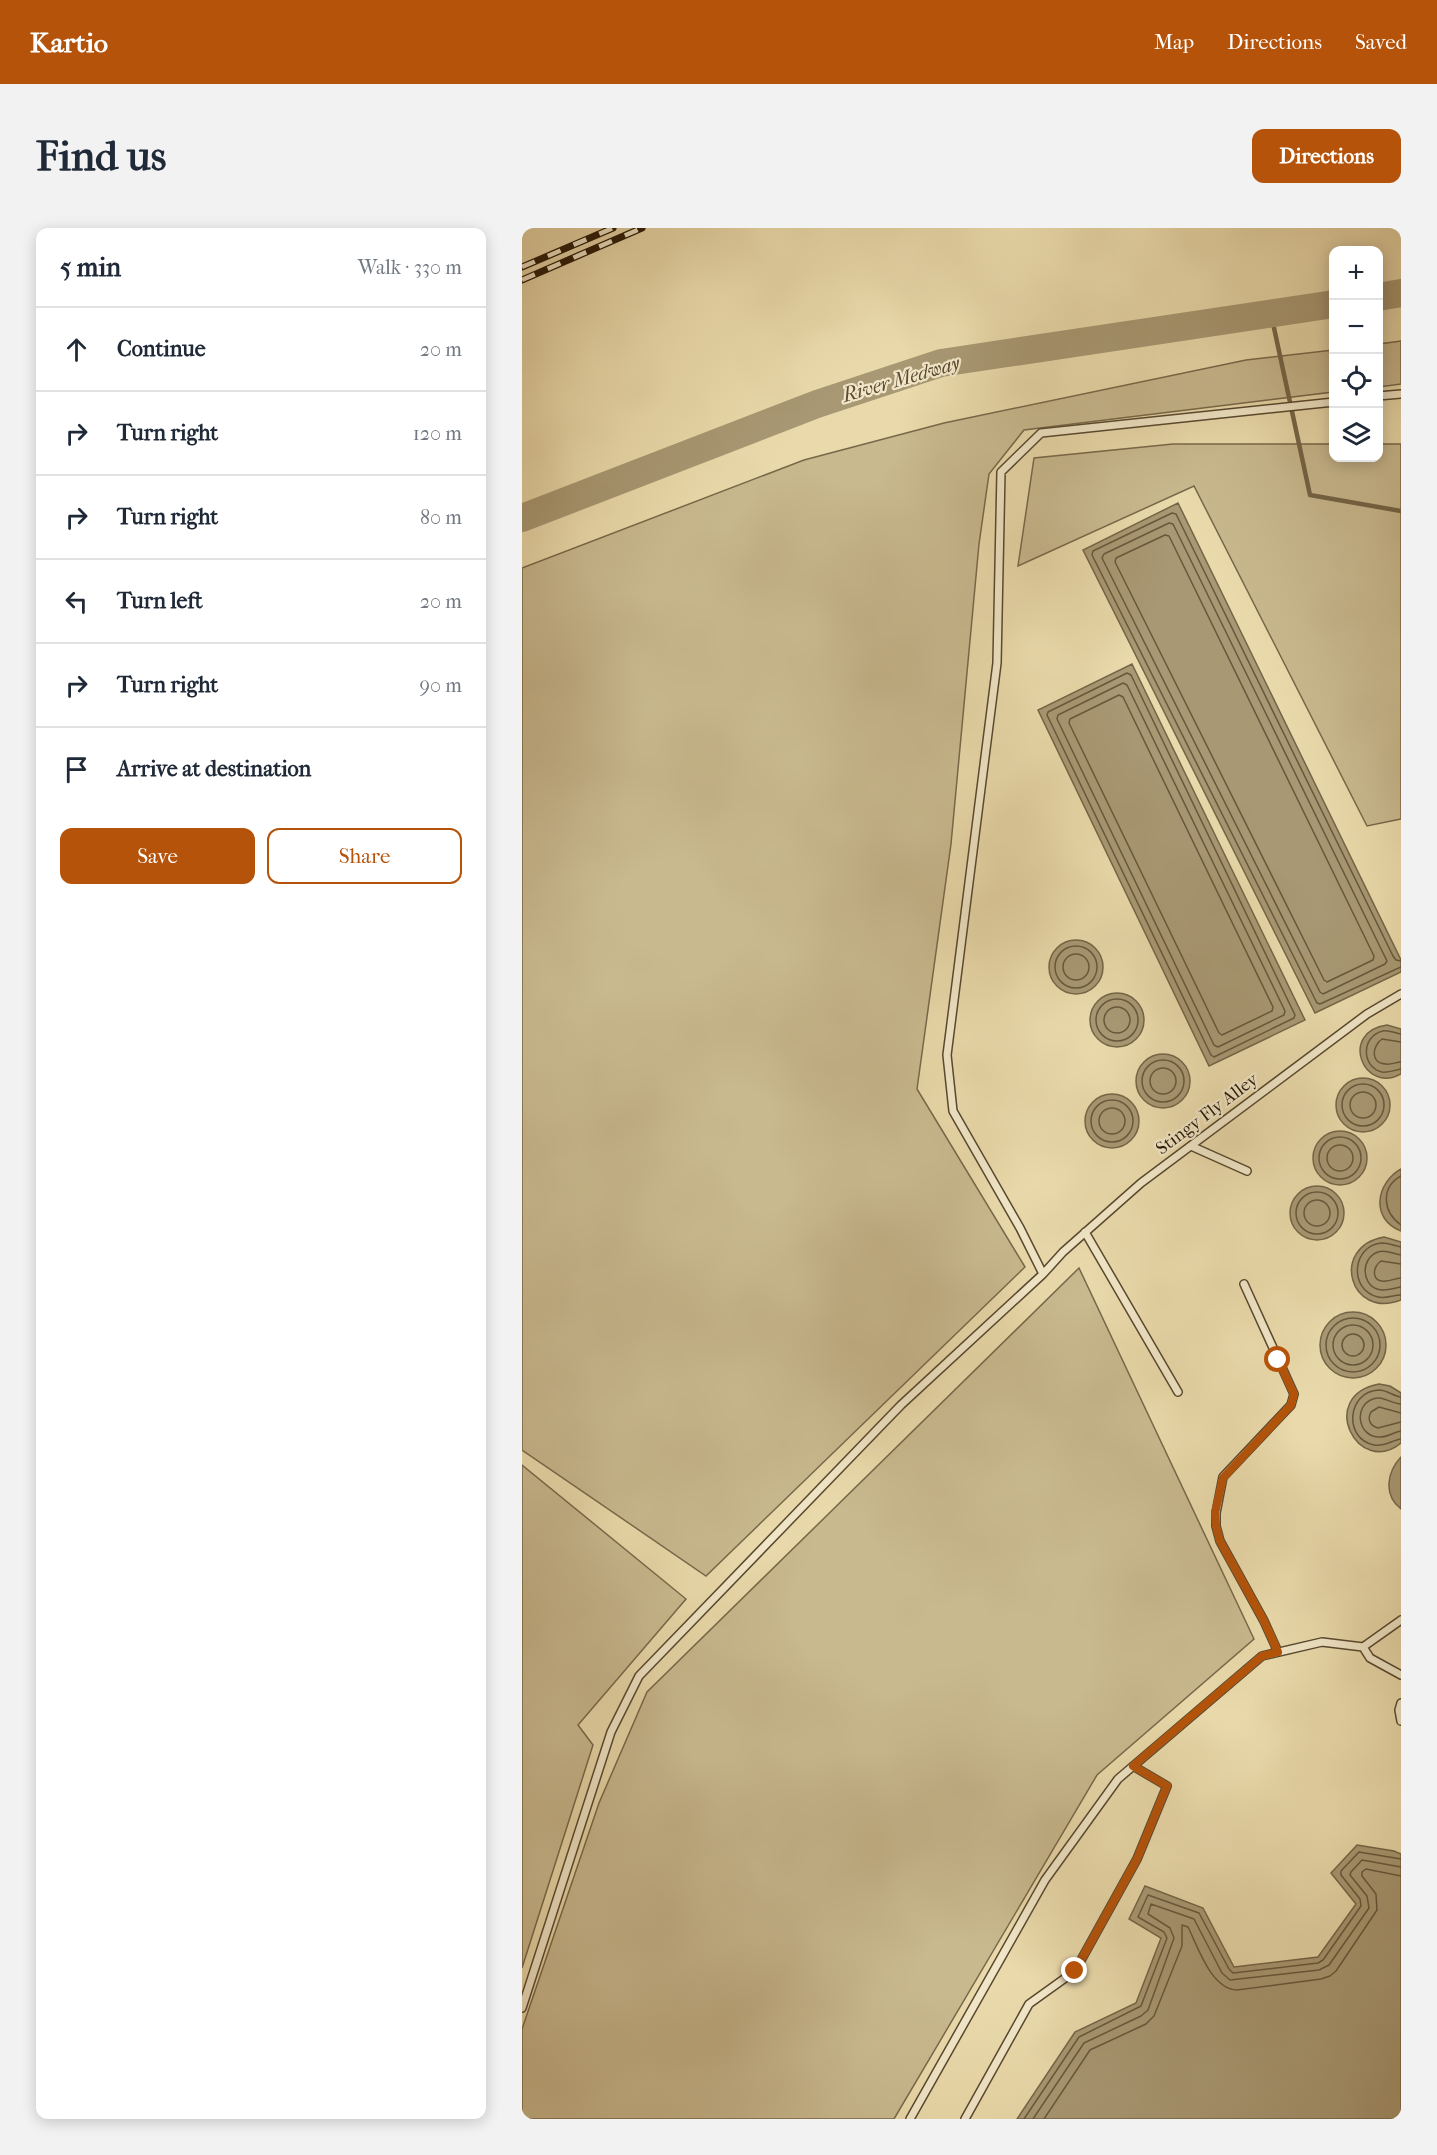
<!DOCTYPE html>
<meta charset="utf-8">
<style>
body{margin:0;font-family:"IM FELL French Canon",serif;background:#f2f2f3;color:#1f2937}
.controls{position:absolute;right:18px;top:18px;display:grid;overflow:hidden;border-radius:12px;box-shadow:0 3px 15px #0003}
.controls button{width:54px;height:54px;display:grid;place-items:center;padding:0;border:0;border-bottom:2px solid #e0e1e3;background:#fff;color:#1f2937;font:30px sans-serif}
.stop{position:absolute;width:18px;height:18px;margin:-14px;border:4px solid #b45309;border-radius:50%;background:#fff}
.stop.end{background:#b45309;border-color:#fff;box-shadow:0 2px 6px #0008}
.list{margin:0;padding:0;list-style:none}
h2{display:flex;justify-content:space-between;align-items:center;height:78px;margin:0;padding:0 24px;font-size:26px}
h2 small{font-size:20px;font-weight:400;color:#747a83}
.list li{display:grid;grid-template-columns:39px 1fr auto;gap:18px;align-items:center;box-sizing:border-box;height:84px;padding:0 24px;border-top:2px solid #e0e1e3}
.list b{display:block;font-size:22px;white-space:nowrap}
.list em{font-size:20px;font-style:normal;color:#747a83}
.actions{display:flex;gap:12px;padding:18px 24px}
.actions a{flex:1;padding:14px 0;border:2px solid #b45309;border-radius:12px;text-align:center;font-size:21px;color:#b45309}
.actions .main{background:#b45309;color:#fff}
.icon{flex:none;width:33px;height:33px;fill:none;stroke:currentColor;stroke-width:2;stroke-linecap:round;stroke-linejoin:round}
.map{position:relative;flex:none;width:879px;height:1891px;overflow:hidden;border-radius:12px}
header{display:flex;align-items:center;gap:36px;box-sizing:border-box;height:84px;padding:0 30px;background:#b45309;color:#fff}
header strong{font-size:28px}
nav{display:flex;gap:33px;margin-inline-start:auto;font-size:21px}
.intro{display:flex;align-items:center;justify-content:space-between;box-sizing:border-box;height:144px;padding:0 36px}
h1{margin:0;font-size:42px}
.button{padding:15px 27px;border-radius:12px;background:#b45309;color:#fff;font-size:21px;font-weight:700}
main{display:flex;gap:36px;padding:0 36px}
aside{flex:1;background:#fff;border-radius:12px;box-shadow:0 3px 15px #0003}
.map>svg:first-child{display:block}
.green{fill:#c9b98f;stroke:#78684a;stroke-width:1.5}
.water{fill:#a89873;stroke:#746547;stroke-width:1.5}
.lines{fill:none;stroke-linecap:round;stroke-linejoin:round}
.shore{stroke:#68583c;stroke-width:1.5}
.stream{stroke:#746547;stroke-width:4.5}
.river{stroke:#a89873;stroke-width:28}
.service-casing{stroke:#58482f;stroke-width:10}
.service{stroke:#f1e7c8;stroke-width:7}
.rail-casing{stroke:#271806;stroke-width:7}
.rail{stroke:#f1e7c8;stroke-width:4.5;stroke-dasharray:14;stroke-linecap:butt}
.route{stroke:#b45309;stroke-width:8}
.labels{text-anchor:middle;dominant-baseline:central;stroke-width:4.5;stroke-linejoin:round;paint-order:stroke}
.street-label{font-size:18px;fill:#271806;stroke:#f1e7c8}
.water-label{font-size:20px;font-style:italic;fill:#5b4b32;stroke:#f1e7c8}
</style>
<header>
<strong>Kartio</strong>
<nav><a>Map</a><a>Directions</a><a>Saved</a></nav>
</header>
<div class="intro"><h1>Find us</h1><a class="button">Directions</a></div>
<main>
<aside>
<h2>5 min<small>Walk · 330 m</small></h2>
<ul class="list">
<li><svg class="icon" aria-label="ahead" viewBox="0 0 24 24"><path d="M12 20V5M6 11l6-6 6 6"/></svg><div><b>Continue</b></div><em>20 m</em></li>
<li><svg class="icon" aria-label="right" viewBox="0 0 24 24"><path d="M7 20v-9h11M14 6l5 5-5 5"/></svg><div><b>Turn right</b></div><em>120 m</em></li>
<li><svg class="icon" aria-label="right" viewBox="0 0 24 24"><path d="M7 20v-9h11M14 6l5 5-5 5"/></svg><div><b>Turn right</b></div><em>80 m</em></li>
<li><svg class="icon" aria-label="left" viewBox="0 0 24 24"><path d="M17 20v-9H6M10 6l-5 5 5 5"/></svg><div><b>Turn left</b></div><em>20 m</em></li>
<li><svg class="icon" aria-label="right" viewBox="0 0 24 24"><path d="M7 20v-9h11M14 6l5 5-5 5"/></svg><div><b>Turn right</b></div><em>90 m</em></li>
<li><svg class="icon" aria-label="arrive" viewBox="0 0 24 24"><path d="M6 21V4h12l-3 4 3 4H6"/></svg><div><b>Arrive at destination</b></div></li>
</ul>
<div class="actions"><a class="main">Save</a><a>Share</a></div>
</aside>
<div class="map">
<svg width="879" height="1891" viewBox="0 0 879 1891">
<rect width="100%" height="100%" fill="#eadaab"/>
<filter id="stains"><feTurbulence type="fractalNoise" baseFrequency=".00333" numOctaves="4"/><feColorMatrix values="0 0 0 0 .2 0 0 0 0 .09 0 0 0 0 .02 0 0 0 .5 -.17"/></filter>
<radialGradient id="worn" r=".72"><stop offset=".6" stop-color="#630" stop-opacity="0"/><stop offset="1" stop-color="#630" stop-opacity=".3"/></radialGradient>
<path class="green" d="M879,113v43l-22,3v-43z
M811,122v42l-309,38 -35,44 -10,70 -28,300 -34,245 108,178 -319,309 -184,-126v-882l282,-108 140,-37 302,-63z
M651,216h160l1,14h44l1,-14h22v375l-34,7 -173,-340 -176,80 16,-108z
M557,1040l175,371 -157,136 -203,344h-372v-90l77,-226 48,-111z
M0,1237l164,134 -108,126 15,20 -71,223z"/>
<path class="water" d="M656,275l223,457v12l-86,41 -232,-463z
M610,436l173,356 -96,46 -171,-356z
M527 739a27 27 0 1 1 54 0a27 27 0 1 1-54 0Z
M568 792a27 27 0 1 1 54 0a27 27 0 1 1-54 0Z
M865,797l14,4v45c-37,21 -63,-42 -14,-49z
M614 853a27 27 0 1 1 54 0a27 27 0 1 1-54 0Z
M814 877a27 27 0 1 1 54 0a27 27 0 1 1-54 0Z
M563 893a27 27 0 1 1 54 0a27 27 0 1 1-54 0Z
M791 930a27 27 0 1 1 54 0a27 27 0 1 1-54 0Z
M879,941v62c-31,-12 -25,-48 0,-62z
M768 985a27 27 0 1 1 54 0a27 27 0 1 1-54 0Z
M862,1009l17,5v58c-51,20 -72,-53 -17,-63z
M798 1117a33 33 0 1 1 66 0a33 33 0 1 1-66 0Z
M857,1156l11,2 11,7v50c-43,35 -85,-47 -22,-59z
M879,1229v52c-18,-14 -14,-37 0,-52z
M835,1617l37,6 7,3v265h-384l58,-87 61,-29 25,-65 -32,-19 16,-33 58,22 31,59 84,-10 38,-53 -25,-31z"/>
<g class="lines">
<path class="shore" d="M647,295l4,1 214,437 -2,3 -62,30 -3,-2 -218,-434 2,-4z
M643,307l4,1 205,420 -1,4 -46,22 -3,-2 -209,-418 1,-4z
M605,445l4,2 164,340 -1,3 -80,39 -3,-2 -164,-340 1,-3z
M601,455l4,2 158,326 -1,4 -66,32 -4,-2 -157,-326 1,-4z
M597,467l4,2 150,310 -1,4 -50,24 -3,-2 -150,-310 1,-4z
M533 739a21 21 0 1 1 42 0a21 21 0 1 1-42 0Z
M541 739a13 13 0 1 1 26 0a13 13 0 1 1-26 0Z
M879,733l-5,-1 -3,-4 -217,-442 -4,-1 -79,38 -1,4 225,448 3,1 81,-37
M574 792a21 21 0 1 1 42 0a21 21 0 1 1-42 0Z
M582 792a13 13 0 1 1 26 0a13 13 0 1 1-26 0Z
M879,806c-6,-1 -12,-4 -18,-3 -22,5 -22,36 -1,41 7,1 13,-2 19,-3
M879,814l-19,-3c-10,7 -12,25 4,25 5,1 10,-2 15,-2
M620 853a21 21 0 1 1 42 0a21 21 0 1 1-42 0Z
M628 853a13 13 0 1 1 26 0a13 13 0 1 1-26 0Z
M820 877a21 21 0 1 1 42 0a21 21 0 1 1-42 0Z
M828 877a13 13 0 1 1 26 0a13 13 0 1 1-26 0Z
M569 893a21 21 0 1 1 42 0a21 21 0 1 1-42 0Z
M577 893a13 13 0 1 1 26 0a13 13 0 1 1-26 0Z
M797 930a21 21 0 1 1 42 0a21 21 0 1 1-42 0Z
M805 930a13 13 0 1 1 26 0a13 13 0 1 1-26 0Z
M879,948c-21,12 -18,36 0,49
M774 985a21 21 0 1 1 42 0a21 21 0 1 1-42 0Z
M782 985a13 13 0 1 1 26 0a13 13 0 1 1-26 0Z
M879,1019c-6,-1 -12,-4 -19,-4 -30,2 -34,47 -4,54 8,2 15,-2 23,-2
M879,1027c-8,-1 -15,-6 -23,-3 -17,6 -17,31 -1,37 9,3 16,-1 24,-2
M879,1036l-20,-3c-9,6 -10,22 5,20 5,0 9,-3 15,-3
M804 1117a27 27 0 1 1 54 0a27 27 0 1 1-54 0Z
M811 1117a20 20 0 1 1 40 0a20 20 0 1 1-40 0Z
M820 1117a11 11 0 1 1 22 0a11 11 0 1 1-22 0Z
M879,1169c-8,-1 -14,-7 -22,-7 -32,1 -36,49 -5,55 11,2 18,-5 27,-6
M879,1176c-10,0 -18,-9 -28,-5 -20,7 -15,37 5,38 9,1 15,-5 23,-6
M879,1185l-22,-6 -8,5c-4,7 -1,14 7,16l23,-6
M502,1891l55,-82 62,-31 26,-68 -3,-6 -26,-15 10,-22 51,18 30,56 4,4 85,-10 5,-3 38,-54 -1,-7 -19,-24v-4l18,-19 42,7
M511,1891l51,-76 57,-27 7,-6 26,-72 -4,-10 -22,-14 3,-10 43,15 28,54 8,7 89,-10 10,-5 40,-57 -2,-12 -17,-21 1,-3 11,-12 39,7
M522,1891l46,-69 56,-26 8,-8 28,-70v-21l6,2c10,20 23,62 49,63l84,-11 9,-3 6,-5 41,-61 -1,-16 -14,-18v-4l4,-3 35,7"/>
<path class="stream" d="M749,86l39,181 91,16"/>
<path class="river" d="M856,69l23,-4
M0,290l295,-114 124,-41 393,-59"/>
<g class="service-casing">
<path id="service" d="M856,168l23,-2
M669,918l56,25
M563,1004l93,160
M521,1046l-23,-46 -67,-117 -6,-56 50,-392 4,-191 40,-39 293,-31
M722,1056l50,110 -3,11 -68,72 -7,36v13l4,15 44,80 14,31
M841,1419l7,11 31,17
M879,1475l-2,7 2,11
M0,1780l89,-276 28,-56 262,-271 142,-131 20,-22 78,-69 226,-169 34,-20
M388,1891l135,-239 73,-101 144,-123 60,-14 41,5 38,-27
M443,1891l64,-115 46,-33 62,-112 30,-73 -34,-20"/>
</g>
<use href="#service" class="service"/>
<g class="rail-casing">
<path id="rail" d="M0,39l91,-39
M0,52l120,-52"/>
</g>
<use href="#rail" class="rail"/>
</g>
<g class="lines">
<path class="route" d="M553,1743l62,-112 30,-73 -34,-20 129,-110 16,-4 -14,-31 -44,-80 -4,-15 -1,-13 8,-35 68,-73 3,-11 -16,-34"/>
</g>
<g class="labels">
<g class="street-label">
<text transform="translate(685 886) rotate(-37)">Stingy Fly Alley</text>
</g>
<g class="water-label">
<text transform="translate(379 151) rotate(-16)">River Medway</text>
</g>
</g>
<rect width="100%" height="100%" filter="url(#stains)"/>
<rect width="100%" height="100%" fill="url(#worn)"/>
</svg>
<div class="controls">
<button>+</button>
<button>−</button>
<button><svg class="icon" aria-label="locate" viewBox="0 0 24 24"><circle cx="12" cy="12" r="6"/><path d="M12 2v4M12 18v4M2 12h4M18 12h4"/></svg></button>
<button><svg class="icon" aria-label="layers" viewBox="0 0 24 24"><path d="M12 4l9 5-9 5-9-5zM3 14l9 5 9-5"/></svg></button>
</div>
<div class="stop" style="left:756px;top:1132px"></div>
<div class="stop end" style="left:553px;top:1743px"></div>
</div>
</main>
